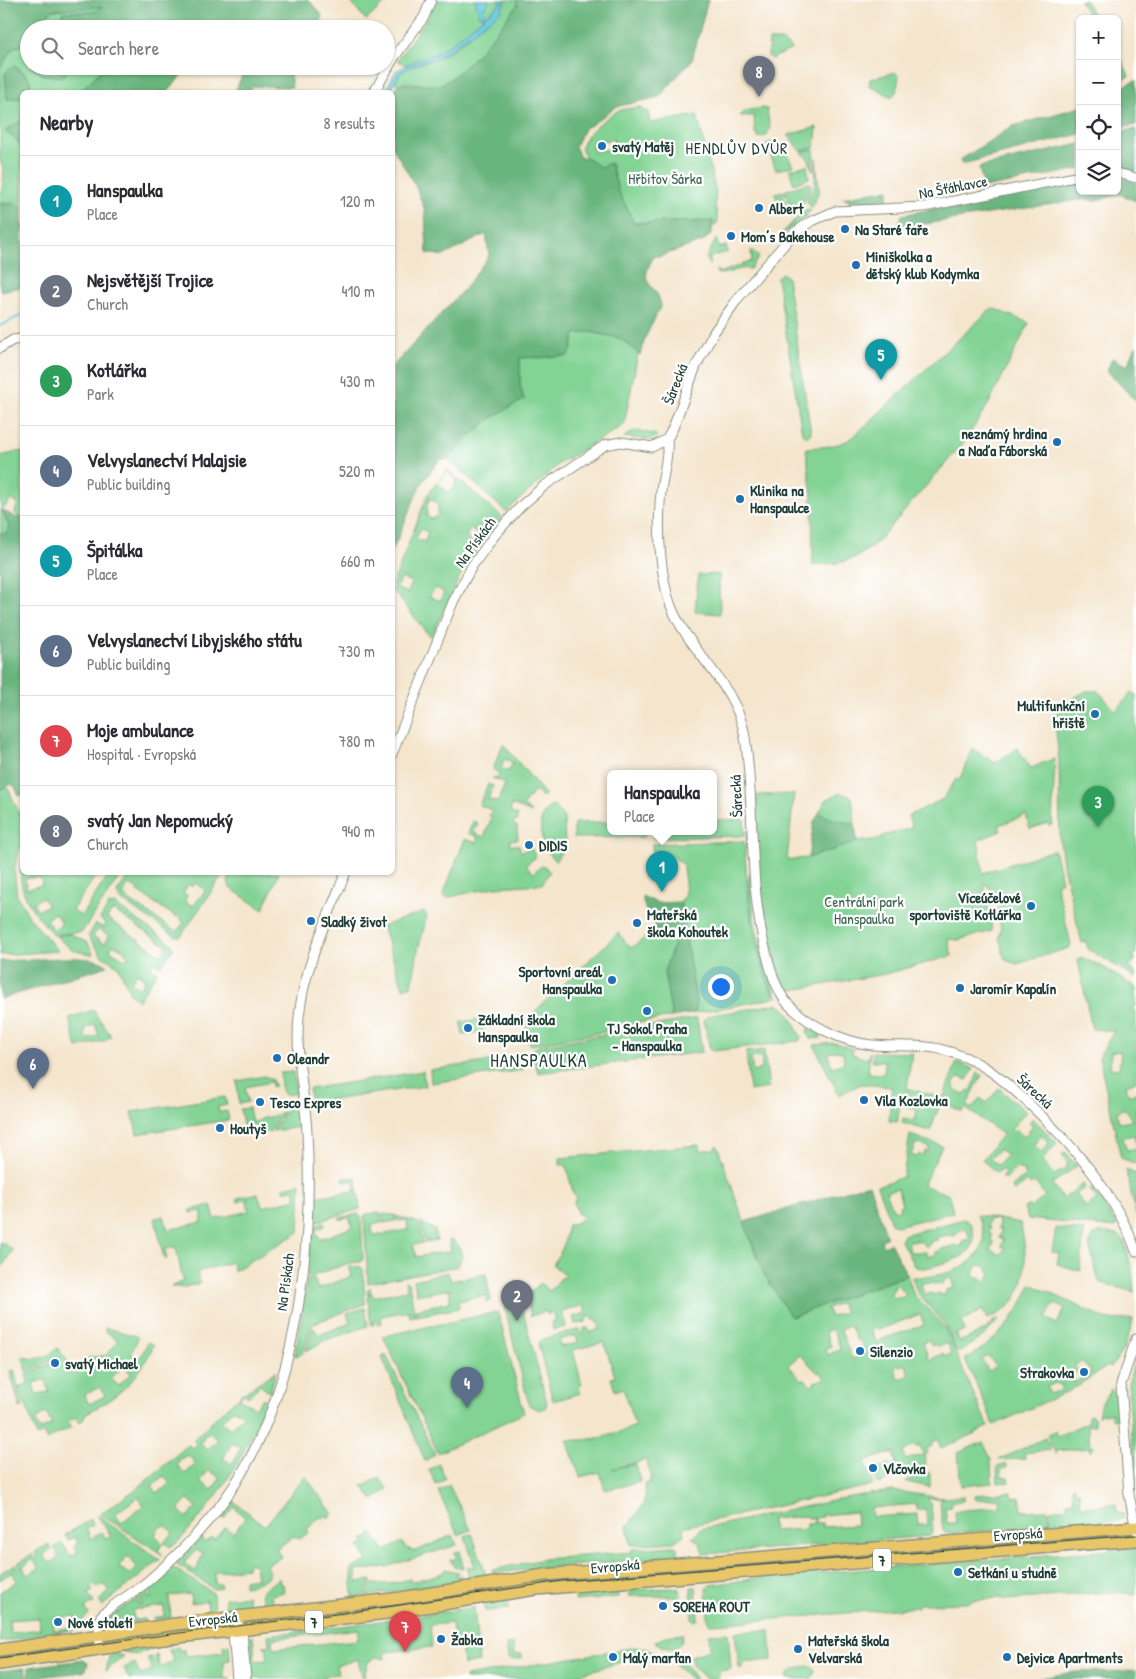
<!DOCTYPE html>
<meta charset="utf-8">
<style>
body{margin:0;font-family:"Patrick Hand",sans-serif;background:#f2f2f3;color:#2b2b33}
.controls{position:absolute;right:15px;top:15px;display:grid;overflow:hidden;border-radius:8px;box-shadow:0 1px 4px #0004}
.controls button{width:45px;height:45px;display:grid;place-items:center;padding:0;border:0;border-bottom:1px solid #e1e1e2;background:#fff;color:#2b2b33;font:25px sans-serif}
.you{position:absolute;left:720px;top:986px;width:18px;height:18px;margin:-12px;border:4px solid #fff;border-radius:50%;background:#1a73e8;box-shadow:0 0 0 8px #1a73e833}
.badge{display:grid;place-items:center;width:32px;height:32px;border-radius:50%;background:#1a73e8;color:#fff;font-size:16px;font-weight:700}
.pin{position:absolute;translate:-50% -41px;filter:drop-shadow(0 1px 2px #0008)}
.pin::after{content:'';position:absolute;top:26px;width:18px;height:15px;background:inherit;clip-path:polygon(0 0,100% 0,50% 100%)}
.popup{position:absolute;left:607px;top:770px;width:110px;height:65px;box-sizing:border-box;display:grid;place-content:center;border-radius:8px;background:#fff;filter:drop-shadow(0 1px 4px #0005);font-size:16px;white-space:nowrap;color:#7c7c81}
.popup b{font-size:19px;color:#2b2b33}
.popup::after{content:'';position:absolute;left:50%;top:100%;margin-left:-10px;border:10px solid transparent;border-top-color:#fff}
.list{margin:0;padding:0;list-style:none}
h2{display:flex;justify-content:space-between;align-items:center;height:65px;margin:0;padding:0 20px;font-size:21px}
h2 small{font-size:16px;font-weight:400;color:#7c7c81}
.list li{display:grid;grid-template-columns:32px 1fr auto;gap:15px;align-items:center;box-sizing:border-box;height:90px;padding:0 20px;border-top:1px solid #e1e1e2}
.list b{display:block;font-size:19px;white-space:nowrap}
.list p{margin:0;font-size:16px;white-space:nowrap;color:#7c7c81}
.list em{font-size:16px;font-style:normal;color:#7c7c81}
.icon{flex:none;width:28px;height:28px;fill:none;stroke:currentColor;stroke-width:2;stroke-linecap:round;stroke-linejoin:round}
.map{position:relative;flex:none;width:1136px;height:1679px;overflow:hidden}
.search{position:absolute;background:#fff;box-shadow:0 1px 4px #0004;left:20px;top:20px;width:375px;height:55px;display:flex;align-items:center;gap:12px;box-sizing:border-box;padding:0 18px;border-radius:28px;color:#7c7c81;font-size:19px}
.panel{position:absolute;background:#fff;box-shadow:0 1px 4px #0004;left:20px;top:90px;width:375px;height:785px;border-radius:8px}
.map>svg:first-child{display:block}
.green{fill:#82d394;stroke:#508864;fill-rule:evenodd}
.forest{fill:#69b57e;stroke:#447959}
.water{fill:#60c6de;stroke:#408289}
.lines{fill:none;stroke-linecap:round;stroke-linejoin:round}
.stream{stroke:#60c6de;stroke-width:2}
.minor-casing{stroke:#8a9180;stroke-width:11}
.major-casing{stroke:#8a9180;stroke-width:14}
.minor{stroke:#fff;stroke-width:9}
.major{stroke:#e9c769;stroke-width:11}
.tram{stroke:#1f3d34;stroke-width:1}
.poi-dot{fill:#1f6fb2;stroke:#fff;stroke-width:2}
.labels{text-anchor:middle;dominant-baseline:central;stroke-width:4.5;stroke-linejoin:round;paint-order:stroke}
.shield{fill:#fff;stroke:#627771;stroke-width:1}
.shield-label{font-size:14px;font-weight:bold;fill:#1f3d34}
.poi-label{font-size:15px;font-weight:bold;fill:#1f3d34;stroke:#fff;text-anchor:start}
.park-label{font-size:15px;fill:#38624c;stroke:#fff}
.street-label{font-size:15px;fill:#1f3d34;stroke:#fff}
.neighbourhood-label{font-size:16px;letter-spacing:1px;fill:#1f3d34;stroke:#fff}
.quarter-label{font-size:18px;letter-spacing:1px;fill:#1f3d34;stroke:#fff}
</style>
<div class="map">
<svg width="1136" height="1679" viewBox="0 0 1136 1679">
<rect width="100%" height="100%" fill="#fff"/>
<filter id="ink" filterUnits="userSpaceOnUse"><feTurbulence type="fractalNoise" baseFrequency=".02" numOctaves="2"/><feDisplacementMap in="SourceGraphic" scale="10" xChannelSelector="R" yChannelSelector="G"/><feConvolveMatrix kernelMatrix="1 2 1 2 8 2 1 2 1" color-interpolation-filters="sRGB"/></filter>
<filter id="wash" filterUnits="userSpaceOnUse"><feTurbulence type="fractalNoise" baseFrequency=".0096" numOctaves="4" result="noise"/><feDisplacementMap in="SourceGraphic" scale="20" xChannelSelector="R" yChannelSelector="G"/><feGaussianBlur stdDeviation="1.12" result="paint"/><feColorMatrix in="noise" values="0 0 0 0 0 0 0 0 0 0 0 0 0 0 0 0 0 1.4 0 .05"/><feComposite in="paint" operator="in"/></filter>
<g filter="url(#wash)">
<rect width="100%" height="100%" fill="#f4e5cc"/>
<path class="green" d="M349,0h40l-23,20z
M434,0h66v4l-58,47 -37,14 -8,-5 32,-44z
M505,0h12l1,5c-22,25 -49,67 -79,80 -12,5 -29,-8 -41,0l-3,-5c12,-18 30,-15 47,-24 18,-10 46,-38 63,-52z
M1080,0h5l10,19h-5z
M103,7l-8,5h-32l-4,12 11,5h-29l1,-7 10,-12z
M109,23l25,1 5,5h-36z
M769,40l13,1 10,8 -21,10 -3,-3z
M29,43v10l-3,5 3,8 14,9 20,2 6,-11h37l-27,26h-48c-1,-13 -5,-20 -17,-27l-9,9 3,25 14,-2v23l-17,11 12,9 5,9v59l-7,-5 -15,1c0,-15 8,-29 0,-43v-93l13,-20z
M1122,60l7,16 -12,6v-18z
M895,72l4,4 -3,16 -4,5 -23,-12 1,-6z
M642,107l2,5 4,-1 2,12 47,-8 19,77 -1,11 3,19 -6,6 1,-7 -80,2 -15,-33 -7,-27 -11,4 -13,-8 -5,-9c-4,-12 26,-34 36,-39 7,-3 17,-3 24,-4zM613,139l2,5 -9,6 -12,2 -2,-5 5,-5z
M762,108l5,1 3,20 -4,7 -8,2 -1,-5h-2l-1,-17h-14l5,-5z
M817,127l-2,20 -14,4 -13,-16z
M772,142l11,4 10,20 -17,4 -10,-26z
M814,149l-1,22 -4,-11 -8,-8z
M816,158l3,32 -6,17 -3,-1 -3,-4 8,-17z
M807,165l2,13 -15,6 -5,-14z
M807,183l4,1c-1,11 -8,22 -18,26l-9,-19z
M782,191l6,20 -7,2 -6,-19z
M804,210h7l-7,8 -24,18z
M716,239l3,9 7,-2 2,6 -18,5v8l-4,-6z
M751,250l8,7 -9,12c-12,-3 -23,8 -34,4l1,-4 2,4 33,-12z
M782,273l5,4 24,156 -4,4 -5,-4 -25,-156z
M992,308l37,15 -40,80 -24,38 -71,82 -18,20 -19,14 -18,6 -26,2 -1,-68 -6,-49c16,-1 32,-1 46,-10z
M589,332l31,6 18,15 -14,72 -64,38 -54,49 -58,-53c24,-27 43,-44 76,-59l-4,-15v-28l22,1 29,-7 4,-17z
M635,431l19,3 3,2 -6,4 -27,-3z
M22,451v63l-2,5 -5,-6 2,-9 -5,-5 -10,11 7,16 -2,7 -6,1 -1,-78z
M447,470l55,47 -39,53 -31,65 -3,1 -36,-46v-7l35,-89zM447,471l10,9 -3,3 2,2 -7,8 -12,-10zM430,498l8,6v11l-6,4 -5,-2v-12zM420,529l8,3 -3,10 -9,-3zM470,529l9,6 -5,8 -8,-6zM401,578l11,4 -4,11 -11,-4zM436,588l8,4 -4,9 -11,-5z
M719,574l1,40 -25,-2 3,-37z
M1086,691h12l18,20 16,-19 4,3v258l-3,4 3,2 -7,8 7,7v4l-48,-29 -2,-7 -4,1 -18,-73 -4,-28 -1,-83 -5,-45 10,-4 6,-10z
M503,744l42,50 -3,4 -5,-6h-4l-10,13 9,8 -20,-8 -2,7 7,3v7l-3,-1 -1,4 4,1 1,13 -8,1v5h9l2,7 10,-4 5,9 -10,8 7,8 10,-8 7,7 -8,12 -47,3 -50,11 -2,-3 22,-56 12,4v-6l-9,-4 5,-12 5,2 -4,10 10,4 8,-20 -3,-1 3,-6 -13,-5 9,-21 5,2 -5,13 10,3 7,-19 -13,-5h5l2,-4 -6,-5zM504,759l9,3 -4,9 -8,-2z
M1017,748l14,20 24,-10 -3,67 -3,1 -1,-3 -18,6 -4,-14 -27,10 2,6 -23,9 5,33 71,-23 8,31 -6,3 15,60 -2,4 -52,16 -12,-4 -6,-23 2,-9 -4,-17 6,-11 -19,-17 8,48 -34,9 -10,-1 4,17 -67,18 -98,17c-26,-61 -29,-125 -31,-190h2l-1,-6 37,-1 -7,66 20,-2 50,-16 25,-3v-3l30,-8 -4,-12 35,-17 13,-20 3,2 13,-32 24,14c7,-7 14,-8 21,-15z
M7,786l15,34v22l-8,27 3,27 13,22 28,33 -58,4v-165z
M840,793l12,4 3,27 -21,-4 -15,-7 7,-13z
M553,805l11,13 1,29 -10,14c-14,-14 -23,-45 -2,-56z
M744,819l1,17 -92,2v-7h60v-11z
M611,822v9h34v6l-71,1v-15z
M744,841c4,54 7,106 31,157l-80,15 1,-13 -16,-98c10,-12 3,-23 3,-38l-17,-12 -14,-2v2v-8z
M22,860v12l76,1 -26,37 9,6 29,-43h12l-40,59 -28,3c-20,-22 -39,-43 -32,-75zM37,877l4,2 1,6 -15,4 -2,-10zM42,897l6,9 -10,4 -5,-7zM54,913l8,9 -8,8 -8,-10z
M205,872l17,1v3l-41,60h-6l-56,-37 -2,-7 10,-14 1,-5zM197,883l8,8 -12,15 -8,-5 2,-6 -4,-2 5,-9 4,3zM128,885l10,4 -1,2 39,26 1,-2 7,8 -8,9 -53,-36z
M233,873h46l-16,37 -33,-22 -2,-7z
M750,873l5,50 11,44 12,31c-16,-16 -34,-103 -28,-125z
M114,904l58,40 1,5 -12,17 -7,-4 -4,5 7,5 -19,29 -8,-8 -12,-27 -16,-10 -14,-20 8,-12 8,4 2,-4 -6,-5 9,-14zM113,910l54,36 -6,9 -54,-37zM99,929l10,7 -5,8 -11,-8zM113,945l12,5 -1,2 5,4 -3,4 -16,-10zM137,973l8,6 -5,9 -9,-5z
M424,912l3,4 -9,34 -6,35 -9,3 -21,-62z
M680,927l-16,45 8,45 -35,6v3l-107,19 -4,-20 5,-10 87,-82 13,15 24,-17z
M70,934l18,9 6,12 -22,-5 -16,-14z
M1080,957l23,10 33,21v18l-3,3 3,2v70l-10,4 2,10 8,-2v52l-2,-10 -12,3 5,12 9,-2v16l-15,-6 -22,-101 15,-26 -22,-2 -14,-69zM1111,1051l10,1 -2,17 -9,-1zM1122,1109l4,1 6,11 -13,2 -2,-11z
M777,1004c13,5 18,22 24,34l-2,3 -86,10 -3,-2 -6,-28 3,-5z
M93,1010l18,26 -7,5 -27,7 -8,-30zM95,1024l4,12 -12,3 -2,-3v-7z
M697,1018l5,34 -164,21 -6,-23 7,-4z
M481,1019l3,12 -21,4 -2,-13z
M808,1028l12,5 1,5 -11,1 -3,-7z
M835,1043l18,6 -1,5 15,5 3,-7 -2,21 16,1 1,-13h-13l1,-9 39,1 -5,35 36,10 14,-36 17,7 -7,11 -8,-3 -5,6v6l10,5 4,-4 3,1 7,-18 4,2 -15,30 5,3 8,-10 7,5 12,-15 27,24 -15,17 3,3 2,-2 7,6 4,-2 6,-8 -4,-4 4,-4 24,25 -15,17 12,15 13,-7v-6l-5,-7 4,-2 11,13 -25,18 11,15 20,-15 2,4 -9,6 10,13 11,-8 -8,-10 3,-2 25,38 -2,3 -87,-9 -4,-11 5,-3 2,3 14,-12 -10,-14 -5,3 -2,-4 -14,10 -3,-4 14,-10 -2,-6 -6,-3 -13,11 -3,-2 4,-5 -4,-3 -4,4 -15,-13 21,-26 -38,-26 -2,4 -22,-10 -11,29 -28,-8 1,-5 12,2 2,-10 -17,-5 -3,17 -8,-1 3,-34 -31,-3 -22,11 -25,-50zM833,1051l10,1 1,11 -12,4 -4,-13zM1041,1134l8,9 -8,9 -7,-7zM999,1149l8,6 -10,10 -7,-6z
M764,1050l5,38 -19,3 -4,-39zM761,1056l1,13 -9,3 -2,-14z
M519,1057l4,13 -92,13 -1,-13z
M423,1071l2,15 -114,17 -2,-14z
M293,1072l3,21 -11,2 -4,-7 -1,-15z
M265,1076l7,4 3,6 -3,1 -1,-5 -26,5 3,15 -9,2 -2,-23z
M225,1097l2,8 -9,2 1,5 8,-1 2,9 -92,14 -5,-22z
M297,1103l3,24 -27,4 13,-21v-6z
M249,1108l3,15 12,-5 15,-3v-2l4,-1 -13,20 -25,3 -5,-26z
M910,1135l32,11 -19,39 26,10 4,17 -56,14 -6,-3 -14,-37 26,-9zM916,1143l13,4 -1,5 -3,-1 -2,5 -4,-2 -2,3 -6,-2zM898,1189l4,16 -3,1 1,3 -5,2c-4,-6 -9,-11 -8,-20z
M699,1145l3,7 2,-2 10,-1 3,-4 37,105 37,67 116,-42 7,20 30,31 44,101 -47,22 -3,-9 -6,2 1,4 -6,2 1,5 -4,2 2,11 -45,17 -4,1 -5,-14 14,-3v-2l10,-1 -3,-12 -28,9 8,24 -190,42 1,8 -10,7 -43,3 -4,-18c9,-14 23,-23 17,-43l6,-1 -1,-4 3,-1 -6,-18 -34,9 24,-5 4,18 -35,8 -5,-18 -20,5 -13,-37c26,1 45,-4 68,-14l-12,-38 -8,3 -4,-13 4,-1 -11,-35 -31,8 9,35 -3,1 2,7 -28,8 -15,-58 4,-4 38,-10 1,6 3,-1v-6h4l3,4 9,-3 -3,-10 -5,1 -1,-4 -5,2v4l-11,2 -2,-7 13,-4 -2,-8 -22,6 4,16 -13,3 -2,-8 5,-1 -2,-8 -7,1 -1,-3 -15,5 -4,-19 13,-14 10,8 12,-14 2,1 2,-2 -13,-11 10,-18 5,-22 8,-2 6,-5 -1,-3 -4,-2 -3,-11 3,-6 -4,-3 -7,-28h-6v-7zM897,1284l9,10 -4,4 -5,-2 -3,2 -4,-3zM840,1303l5,9 -14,5 -4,-9zM920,1314l4,11 -44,15 -3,3 -6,-13 6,-3 1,3zM850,1325l7,16 3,-1 6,13 -14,6 -12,-30zM832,1329l9,20 -13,6 -3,-6 6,-3 -6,-14zM576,1335l2,8 -17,4 -2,-7zM929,1340l3,6 4,-2 2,3 10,-4 3,11 -6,2 -2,-3 -14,7 -6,-18zM800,1355l18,18 2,-2 5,8 -11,3v3h-3l-7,-7 -2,2 -14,-15zM906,1364l3,12 -11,3 -3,-12zM914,1445l2,2 5,-1 2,9 -18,5 -2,-8z
M1126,1170l10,4v41z
M356,1177l4,32 -48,14 2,-26 41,-6 -1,-10h-10l-1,-3z
M301,1183l-2,49 -65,39 -2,-9 -35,10 3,11 -15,4h-15l13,-6 -7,-34 -11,2 2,10h-3l-9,-41 9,-2 4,14 34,-8v-11l-12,2v-3l21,-5 4,14 34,-8 -2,-10 2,-2 -11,3 -1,-4 21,-5 4,14 34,-8 -2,-10 -10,2v-4z
M380,1213l1,10 -10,2 3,11 34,-6 -1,-10 -10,1 -1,-5 23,7 4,20 -10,2 3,12 35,-6 -2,-11h4l6,6 3,10 -4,10 -90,17 -4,-67 3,-2z
M358,1214l3,3 2,43 -2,2 -12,1 -42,15 5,-51 12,-5 1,4 -10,4 5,9 33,-12 -4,-10 -9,3 -1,-2z
M382,1214l13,1v6l-12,2z
M977,1215l43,8c7,26 10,64 -13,85 -5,5 -14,8 -20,11l-5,-9 -21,11 4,9 -9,4 4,8 25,-12 9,-10 5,-1 -13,15 -26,18 -4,-1 -11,-27 -27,-30 -6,-17c33,2 91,-16 65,-62zM990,1219l9,1 -1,9 3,1 -2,8 5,1 -3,7 4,2 -4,7 -11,-5 4,-7 -3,-3 1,-5 -3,-3 1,-5 -3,-1zM978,1265l6,1 7,7 -4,8 -15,-5zM951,1278l3,10 -8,2 -1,5h-5l-1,-2 -6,2 -1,-2 -8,2 -3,-12 21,1 2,-4z
M964,1219l7,5c11,29 -12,35 -34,41 -7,2 -15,5 -23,1l-13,-25 2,-6zM966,1228l4,11 -8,2 1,3 -5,3 -2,-2 -15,4 -6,3v2l-7,3 -2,-5h-16l-2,-11h13l4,6 6,-4v-2l7,-1 -1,-3 12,-2 6,1 4,-5z
M421,1223l14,7 2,10 -12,2z
M1056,1228l28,3 -4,40 -23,-7 2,-11 -7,-1z
M1101,1232l17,3 6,5 8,30 2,22 -35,-10 -10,-37 5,-10z
M1,1242l12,8 -13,20v-27z
M349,1266l12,1 2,2 2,35 -53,20 -9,29 -8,3 12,-76 7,-1 4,10 34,-13z
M448,1272l3,9 35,-7 5,27 -4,1 -1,-7 -28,6 1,7 -43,8v-7l34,-7v-13l-33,6 -3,-15z
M405,1280l4,4 6,32 -5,1 -1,-6 -28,5 1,7 -5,1v-3h-4l1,4h-3l-4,-34 3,-4 1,5 -3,2 4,-1v4l35,-7z
M1031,1284l77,36 25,-1c-4,20 -10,33 -22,48l-3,-1 -39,25 -75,34 -29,-66c30,-15 54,-44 66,-75zM1054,1303l11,6 -8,15 -11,-6zM988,1355l8,12 -7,4 -8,-12zM1082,1361l9,11 -17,11 -1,-8 5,-4 -4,-5zM1055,1383l6,2 1,5 -12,4 -3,-7z
M520,1300l27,103 -2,5 -6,2 -10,-5 -24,-97z
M365,1308l3,18 -42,14 -20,11 7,-24 6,8 31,-12 -3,-10z
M498,1312l26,101 -86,40 -55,-117z
M106,1328l30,8 2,2 -7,16 9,4 8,-16 6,3c-17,36 -34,51 -69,69l-1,5 -5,4 -3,-6 -8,4 3,6 -24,13 -4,-7 -6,4 -18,-51 9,-2 -2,-10 25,-11 5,5 2,-6 -5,-3 -27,13 -3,-15c14,3 24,2 34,-9l14,17 6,1 11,-8 19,-3 11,-14 -14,-11zM123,1366l8,7 -12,13 -8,-7zM43,1380h3l3,12 -13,2 -3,-11zM100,1387l5,9 -16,8 -5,-9zM46,1413l6,11 -12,6 -5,-10z
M386,1355l49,99 -10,7 -43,-104z
M1136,1356v130l-8,-102z
M14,1370l9,37 -3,1 -10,-37z
M276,1371l-6,22 -10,-8 -12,12 -5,-4 -3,2v4l15,9 8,-10 4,3c-24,58 -45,93 -88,140l-9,6 -5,-4 -7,7 5,5 -63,-41 39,-27 49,-42 5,3 4,-4 -4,-4c26,-27 51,-49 83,-69zM232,1410l6,1 5,5 -12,13 -10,-7zM210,1433l8,7 -11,10 -7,-7 4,-4 -2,-2zM232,1443l9,4 -9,17 -9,-5zM188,1455l8,9 -11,10 -8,-9 3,-6zM209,1470l11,8 -8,12 -12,-9zM164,1476l6,8 -13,9 -5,-7zM138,1497l6,8 -23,18 -6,-9zM188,1499l9,8 -10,11 -9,-8zM165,1525l8,8 -10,10 -8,-8 5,-8z
M1111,1389l5,7 1,23 -5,-1v-5l-11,1 -3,3 2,-11z
M1091,1415l3,2 1,8h-7l2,21 5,1 -5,5v-4l-34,3v4l-9,-20 8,-4 3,5 30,-14v-6z
M1045,1438l6,12 -27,3 1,6 -27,1z
M983,1442l8,17 1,24 -31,3 -3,-33z
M439,1464l6,14 -2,3 -7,4 -7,-15z
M1007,1464v4l-6,1v8h7l1,5 -11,1 -1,-16z
M928,1472l2,2v13l-24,-5 2,-3z
M305,1476l28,38 -5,4 -1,-3 -4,3 -2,-1 -11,7 1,2 -4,3 2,3 -9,7 -6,-3 -18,13 5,8 -15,8 4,9c-6,7 -15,10 -26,12v-6l13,-2 -2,-13 -7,-2 -1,5 -33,4 1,11 5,1 1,4 -7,1 -37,-24 -1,-2 25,-25 5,5 6,-6 3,2 10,-12 9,6 11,-15 -11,-11 -10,12 -5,-2 13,-17 33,26zM197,1550l6,3 -7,18 -11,-6v-4z
M379,1477l9,12 -15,11 -11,-15 3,1z
M449,1485l22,45 -13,5 -20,-44z
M1072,1487h3l1,5 3,-1 2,15 12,1 22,-4 3,10 6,1 -1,4 -5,3 -67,5 -1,-16 17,-2v-6l6,-1z
M893,1491l51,7 19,-2v5l-12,1 1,5 -7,1 2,15h9l-1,-12 45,-4 -1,-9 -23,2 -1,-5 37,-3 1,6 7,-1 2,14 26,-1 2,16 -104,8 -3,-3 -3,-29 2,-4 -15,1 4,4 2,28 -3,5 -227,18 -3,-12 -8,-4 9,-9 154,-33zM916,1504l1,6 9,-1 1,16h-9l-1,-11 -45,3 -1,-9zM856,1512l1,13 -34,2 -1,-4h-7v-5l7,-1v-2zM806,1516l1,2h7v5l-7,1v5l-34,2 -1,-12z
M97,1515l63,45 -58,46 -3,-5 10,-9 -6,-8 -6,4 -2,-3 -4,2 2,4 -5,3 6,9 -9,5 4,6 -7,7 -3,8 -79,13v-50l17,-11 -5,-9 -12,8v-7l15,-9 3,5 3,-1 -3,-5 14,-9 4,5 2,-2 -3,-5 14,-8 3,5 -9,6 7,8 7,-4 1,-5 -4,-6 8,-5 9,13 7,-4 -4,-6 4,-3 -4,-6 -6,3 -3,-5 26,-16 2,6 -6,3 3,11 12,-7 4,7 5,-3zM128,1556l9,11 -7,7 -12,-7zM32,1559l7,9 -12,7 -4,-8zM74,1616l1,11 -21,3 -1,-12zM39,1618l1,11 -29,4 -2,-13z
M1131,1531v6l-422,34v-6z
M372,1533l13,18 17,-9 4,6 10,3 37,-16 4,10 -71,22 -30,4 1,11 15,-2 -9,16 -10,1 -2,-28 17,-9 -9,-13 6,-5 -2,-3 6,-1z
M472,1534l14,40 -18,3v-10h7l-10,-31z
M674,1546l4,2v8l-185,17 -1,-3 52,-11 88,-7v-3z
M1136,1548v46l-26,-2 -104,8 -6,-2 -26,2 -8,3 -46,1 -3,3 -202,17h-5l-2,-5 -2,-31 4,-3 56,-8z
M460,1551l3,17 -9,-2 -4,-6 6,-1 -1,-7z
M172,1567l41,26 1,17 -2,3 -19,3 -1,-2 16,-2 -1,-11 -16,2 -1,-9 -21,2 2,22 -17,2v-2l10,-2v-10l-32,4 3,10 9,-1 1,2 -35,4v-8l29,-20v8h3l-1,-10 6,-6 1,9h3l-1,-11z
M674,1568v5l-125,12v-8z
M445,1569l13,3 -2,4 3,1 2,-3 -2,7 -94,15 7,-12h18l20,-5 1,3 32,-9z
M279,1578l1,6h3l1,8 -13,3 2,9 13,-1v2l-22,3 -3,-16z
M691,1587h5l2,32 -3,2 -3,-2z
M678,1588l3,5 -1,12 -4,4h-2l2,-13h-47v-6z
M618,1591v6l-43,4v-3l20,-5z
M248,1596l1,14 -24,2v-14z
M508,1602l1,7 -24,2 -1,-5z
M379,1604l1,7 -126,15 -1,-6z
M474,1607l5,55 -16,3 -3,-26 -6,1 -2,-17 -22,2 2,22 -45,5 -3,2 1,5 -9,-2 -8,5 -4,14h-2l-4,-17 -22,7 2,7 -18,6h-70l-3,-42 6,-1 2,25 12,-1v-12l-4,-2h6l-1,-11 129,-16zM359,1629l-1,11 -85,9 -1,-10z
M770,1630l2,30 -29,3v5h-4l-4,-36z
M728,1633l3,36 -11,2 -2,8h-12l-14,-14 -1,-9 19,-6 -1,-16z
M683,1634l-2,9 -8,6 -10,-2 -8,-5 11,-6z
M178,1642l-20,4 -23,9 -13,-4z
M229,1644l1,16 -6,1v18h7h-102l-5,-11 11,-5 5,12 12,-5 -5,-12 5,-1 3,6 2,-1 -2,-6 2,-1 3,12 14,-5 -5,-12 9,-3 1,3h5l2,6 38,-4 -1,-7z
M513,1644l1,11 8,-1v4l-11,2 -3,-2 -2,-13z
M636,1647l9,1 9,5 -93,26h-96l1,-3z
M114,1654l10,2 -18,15 3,-15z
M683,1661l13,18h-5l-16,-15z
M812,1666l3,6 -4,7h-24c2,-13 14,-12 25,-13z"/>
<path class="forest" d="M0,0h309l13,16 -3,13h-80l-5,-4 -19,4h-76l-5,-5 -25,-1 -6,6h-33l-11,-5 4,-12h31l8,-5 -50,3 -10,12 -1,7h-12v14l-16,5 -13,20z
M517,0h191l-16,60 -33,37 -44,10 -24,18 -6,2 -10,19 5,12 6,-1 14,10 10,-4 8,27 16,33 79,-2 -1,12 -8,8 -46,16 -3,-2c-21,33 3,26 6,51l-16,32 -5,17 -20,-17 -31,-6 -14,2 -4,17 -3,5 -48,2v27l4,15c-33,15 -52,32 -76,59h-8l-20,27 -27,64v-184l72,-78 24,-32 -3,-22 -43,22 -16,-3 -2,-43 -10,-25 -22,-37v-55l6,-9c8,-1 35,2 39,1 24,-6 62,-59 79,-79z
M14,65l16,14 1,13h-9v6l-15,1 -2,-26z
M31,66h38l-6,11 -20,-2z
M106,66h83l-21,26h-89z
M246,66h43l3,21 -39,-1 -4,6h-14z
M1136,80v45l-19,3v-38z
M1080,107v27l-118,30 -2,-4 53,-34z
M22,120v29l-5,-9 -12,-9z
M1136,129v43l-19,-5v-35z
M1080,144v25l-96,19 -5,-21z
M1117,177l19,6v18l-17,-7 -23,7 -11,-2 -180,28 -6,-5 3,-7 178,-34v10h37z
M888,189v14l-35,-1 -10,-4z
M15,203l7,5v79l-22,4v-87z
M1136,346v55l-29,-30 5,-13 15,8z
M2,510l17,9 3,-3v279l-3,1 -4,-9 -4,-3 -11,6v-258l1,2 6,-1 2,-7z
M819,813l15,7 21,4 2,18 -49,16 6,-36z
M642,896l15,7 23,-1 16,98 -1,13 -23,4 -8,-45 16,-45 -25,4v-7c-8,-6 -11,-18 -13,-28z
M63,958c13,0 35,-1 45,8l-108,33v-38z
M869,1184l18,53 -6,4 2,5 7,-3 17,32 -116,42 -27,-43 -20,-52z
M83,1660l5,3 -2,7 -3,2 -54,6v-11z
M25,1668l2,10 -27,1v-8z
M1136,1671v8h-100l36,-7z"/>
<path class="water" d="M475,0h14l-2,6 -4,1 2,8 -6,1z
M500,0h5l-4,11 -58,44 -28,9 -15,9 -10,19h-5l11,-21 18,-10 28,-10 58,-47z"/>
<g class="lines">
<path class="stream" d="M0,326l22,-11"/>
</g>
</g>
<g filter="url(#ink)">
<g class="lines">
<g class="minor-casing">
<path id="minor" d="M374,92l21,-36 29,-39 7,-17
M1117,173l19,5
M0,348l13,-8 9,-1
M667,439c2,18 -4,34 -6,52 -3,31 -2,63 4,94 11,61 71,92 80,152 11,73 2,147 22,219 4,16 10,36 21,48 21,21 54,38 84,41 23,2 45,-1 68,4 16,4 30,9 44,18 15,9 28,21 41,33 45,42 90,92 111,151
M392,754l61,-152 19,-36 22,-30 27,-30 23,-20 61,-41 16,-3 31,5 15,-8 6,-11 23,-62 18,-34 25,-35 55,-64 16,-11 25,-11 89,-4 156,-31
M1136,1339l-15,45 8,110 7,36
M235,1619l7,12 4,48
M233,1632l4,47
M99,1650v-27l2,-7c13,-14 32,-22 47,-35 36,-31 73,-70 96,-112 55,-96 69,-227 63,-337 -2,-38 -12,-75 -8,-115 5,-50 28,-98 47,-145"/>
</g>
<g class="major-casing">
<path id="major" d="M0,1650l176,-26 225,-26 143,-23 592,-48
M0,1664l170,-26 217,-25 149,-24 600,-49"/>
</g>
<use href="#minor" class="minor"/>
<use href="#major" class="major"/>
<path class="tram" d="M0,1658l171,-24 182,-22 209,-31 574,-46"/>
</g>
</g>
<g class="poi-dot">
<circle cx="602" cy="146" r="5"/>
<circle cx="759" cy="208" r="5"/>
<circle cx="845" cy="229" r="5"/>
<circle cx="731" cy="236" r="5"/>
<circle cx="856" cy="265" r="5"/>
<circle cx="1057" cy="442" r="5"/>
<circle cx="740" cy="499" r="5"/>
<circle cx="1095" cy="714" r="5"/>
<circle cx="529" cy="845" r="5"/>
<circle cx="1031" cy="906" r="5"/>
<circle cx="311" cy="921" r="5"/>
<circle cx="637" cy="923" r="5"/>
<circle cx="612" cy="980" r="5"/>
<circle cx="960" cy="988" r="5"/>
<circle cx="647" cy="1011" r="5"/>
<circle cx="468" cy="1028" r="5"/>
<circle cx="277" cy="1058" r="5"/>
<circle cx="864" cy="1100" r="5"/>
<circle cx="260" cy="1102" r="5"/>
<circle cx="220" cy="1128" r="5"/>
<circle cx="860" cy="1351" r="5"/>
<circle cx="55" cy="1363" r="5"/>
<circle cx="1084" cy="1372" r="5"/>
<circle cx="873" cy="1468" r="5"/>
<circle cx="958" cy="1572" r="5"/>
<circle cx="663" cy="1606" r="5"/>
<circle cx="58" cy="1622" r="5"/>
<circle cx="441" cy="1639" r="5"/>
<circle cx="798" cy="1649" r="5"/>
<circle cx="613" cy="1657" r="5"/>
<circle cx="1007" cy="1657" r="5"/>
</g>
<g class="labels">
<g class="shield">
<rect x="873" y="1548.5" width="18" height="23" rx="4"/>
<rect x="305" y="1610.5" width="18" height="23" rx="4"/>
</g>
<g class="shield-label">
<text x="882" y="1560">7</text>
<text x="314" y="1622">7</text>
</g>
<g class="poi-label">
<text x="612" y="146">svatý Matěj</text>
<text x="769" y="208">Albert</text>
<text x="855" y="229">Na Staré faře</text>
<text x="741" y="236">Mom’s Bakehouse</text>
<text x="866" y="256">Miniškolka a<tspan x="866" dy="17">dětský klub Kodymka</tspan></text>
<text x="1047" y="433" text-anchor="end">neznámý hrdina<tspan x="1047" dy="17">a Naďa Fáborská</tspan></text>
<text x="750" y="490">Klinika na<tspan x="750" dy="17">Hanspaulce</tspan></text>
<text x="1085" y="705" text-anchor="end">Multifunkční<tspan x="1085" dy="17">hřiště</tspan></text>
<text x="539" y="845">DIDIS</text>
<text x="1021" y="897" text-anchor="end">Víceúčelové<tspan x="1021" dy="17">sportoviště Kotlářka</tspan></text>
<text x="647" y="914">Mateřská<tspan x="647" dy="17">škola Kohoutek</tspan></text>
<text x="321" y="921">Sladký život</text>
<text x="602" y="971" text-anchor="end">Sportovní areál<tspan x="602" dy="17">Hanspaulka</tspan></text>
<text x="970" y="988">Jaromír Kapalín</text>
<text x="478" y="1019">Základní škola<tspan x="478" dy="17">Hanspaulka</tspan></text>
<text x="647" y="1028" text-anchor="middle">TJ Sokol Praha<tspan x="647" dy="17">- Hanspaulka</tspan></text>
<text x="287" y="1058">Oleandr</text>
<text x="874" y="1100">Vila Kozlovka</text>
<text x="270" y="1102">Tesco Expres</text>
<text x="230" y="1128">Houtyš</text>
<text x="870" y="1351">Silenzio</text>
<text x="65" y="1363">svatý Michael</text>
<text x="1074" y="1372" text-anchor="end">Strakovka</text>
<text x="883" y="1468">Vlčovka</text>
<text x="968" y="1572">Setkání u studně</text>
<text x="673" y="1606">SOREHA ROUT</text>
<text x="68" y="1622">Nové století</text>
<text x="451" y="1639">Žabka</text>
<text x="808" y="1640">Mateřská škola<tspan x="808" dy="17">Velvarská</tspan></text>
<text x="623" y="1657">Malý marťan</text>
<text x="1017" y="1657">Dejvice Apartments</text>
</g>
<g class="park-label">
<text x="665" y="178">Hřbitov Šárka</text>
<text x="864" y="901">Centrální park<tspan x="864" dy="17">Hanspaulka</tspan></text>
</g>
<g class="street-label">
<text transform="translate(953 187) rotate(-11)">Na Šťáhlavce</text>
<text transform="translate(675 384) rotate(-69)">Šárecká</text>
<text transform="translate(475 542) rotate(-54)">Na Pískách</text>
<text transform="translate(736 796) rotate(-93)">Šárecká</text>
<text transform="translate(1035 1091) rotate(43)">Šárecká</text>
<text transform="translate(285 1282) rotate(-82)">Na Pískách</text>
<text transform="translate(1018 1534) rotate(-4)">Evropská</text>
<text transform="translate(615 1566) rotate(-5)">Evropská</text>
<text transform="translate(213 1619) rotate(-6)">Evropská</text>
</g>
<g class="neighbourhood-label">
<text x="737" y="148">HENDLŮV DVŮR</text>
</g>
<g class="quarter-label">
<text x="539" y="1060">HANSPAULKA</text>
</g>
</g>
</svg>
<div class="controls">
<button>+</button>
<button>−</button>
<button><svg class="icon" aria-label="locate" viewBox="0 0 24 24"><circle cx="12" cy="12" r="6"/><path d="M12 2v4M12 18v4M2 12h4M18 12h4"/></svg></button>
<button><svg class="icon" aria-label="layers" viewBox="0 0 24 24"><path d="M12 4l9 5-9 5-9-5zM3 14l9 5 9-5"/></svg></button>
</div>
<div class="you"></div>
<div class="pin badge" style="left:662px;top:892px;background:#0f9aa8">1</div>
<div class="popup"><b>Hanspaulka</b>Place</div>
<div class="pin badge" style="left:517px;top:1321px;background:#6b7280">2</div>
<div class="pin badge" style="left:1098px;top:827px;background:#2e9e5b">3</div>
<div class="pin badge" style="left:467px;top:1408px;background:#5c6f8a">4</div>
<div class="pin badge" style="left:881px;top:380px;background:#0f9aa8">5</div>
<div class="pin badge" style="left:33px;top:1089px;background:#5c6f8a">6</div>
<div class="pin badge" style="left:405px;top:1652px;background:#e0444e">7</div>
<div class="pin badge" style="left:759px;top:97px;background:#6b7280">8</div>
<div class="search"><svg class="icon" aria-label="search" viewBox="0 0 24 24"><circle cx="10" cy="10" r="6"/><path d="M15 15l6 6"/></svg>Search here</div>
<section class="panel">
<h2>Nearby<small>8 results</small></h2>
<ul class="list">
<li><span class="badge" style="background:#0f9aa8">1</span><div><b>Hanspaulka</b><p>Place</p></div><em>120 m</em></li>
<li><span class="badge" style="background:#6b7280">2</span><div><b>Nejsvětější Trojice</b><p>Church</p></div><em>410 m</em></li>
<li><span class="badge" style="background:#2e9e5b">3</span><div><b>Kotlářka</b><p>Park</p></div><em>430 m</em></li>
<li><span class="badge" style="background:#5c6f8a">4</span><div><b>Velvyslanectví Malajsie</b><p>Public building</p></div><em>520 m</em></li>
<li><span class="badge" style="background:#0f9aa8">5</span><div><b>Špitálka</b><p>Place</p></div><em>660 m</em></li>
<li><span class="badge" style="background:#5c6f8a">6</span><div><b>Velvyslanectví Libyjského státu</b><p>Public building</p></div><em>730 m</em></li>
<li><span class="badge" style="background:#e0444e">7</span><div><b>Moje ambulance</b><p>Hospital · Evropská</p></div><em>780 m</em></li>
<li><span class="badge" style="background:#6b7280">8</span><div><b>svatý Jan Nepomucký</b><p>Church</p></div><em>940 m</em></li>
</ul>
</section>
</div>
